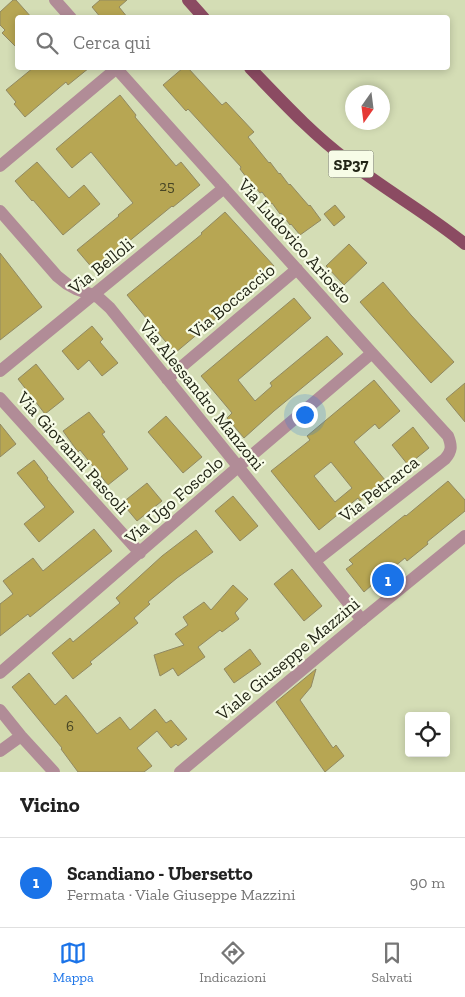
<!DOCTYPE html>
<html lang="it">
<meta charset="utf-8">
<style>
body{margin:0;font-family:"Zilla Slab",serif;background:#f2f2f2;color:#222}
.controls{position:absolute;right:15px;bottom:15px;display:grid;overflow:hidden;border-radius:5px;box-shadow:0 2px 8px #0003}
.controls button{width:45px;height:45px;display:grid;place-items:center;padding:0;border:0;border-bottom:1px solid #e0e0e0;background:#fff;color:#222;font:25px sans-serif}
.compass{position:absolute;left:345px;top:85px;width:45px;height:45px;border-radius:50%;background:#fff;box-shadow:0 2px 8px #0003;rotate:194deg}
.you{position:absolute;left:304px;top:414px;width:18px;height:18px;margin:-12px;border:4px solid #fff;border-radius:50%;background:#1a73e8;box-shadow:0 0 0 8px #1a73e833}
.badge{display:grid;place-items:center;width:32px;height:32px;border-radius:50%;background:#1a73e8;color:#fff;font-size:16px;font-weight:700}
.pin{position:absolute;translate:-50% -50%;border:2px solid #fff;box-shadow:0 1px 5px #0006}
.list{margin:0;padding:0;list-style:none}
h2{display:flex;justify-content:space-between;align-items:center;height:65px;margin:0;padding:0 20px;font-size:21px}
h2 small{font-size:16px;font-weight:400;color:#767676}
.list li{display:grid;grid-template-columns:32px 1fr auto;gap:15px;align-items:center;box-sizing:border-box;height:90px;padding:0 20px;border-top:1px solid #e0e0e0}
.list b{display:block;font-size:19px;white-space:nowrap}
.list p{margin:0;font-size:16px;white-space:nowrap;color:#767676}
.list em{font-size:16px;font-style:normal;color:#767676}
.icon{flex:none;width:28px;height:28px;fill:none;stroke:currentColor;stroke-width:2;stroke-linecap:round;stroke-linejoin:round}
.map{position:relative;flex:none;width:465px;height:772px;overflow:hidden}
.search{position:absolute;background:#fff;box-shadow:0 2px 8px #0003;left:15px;right:15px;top:15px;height:55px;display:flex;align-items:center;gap:12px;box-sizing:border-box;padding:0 18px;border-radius:5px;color:#767676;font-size:19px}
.sheet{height:155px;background:#fff}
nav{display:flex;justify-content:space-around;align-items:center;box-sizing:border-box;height:70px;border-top:1px solid #e0e0e0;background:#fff;font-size:14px;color:#767676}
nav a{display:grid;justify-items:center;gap:2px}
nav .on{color:#1a73e8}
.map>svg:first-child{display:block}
.building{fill:#b7a653;stroke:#918962;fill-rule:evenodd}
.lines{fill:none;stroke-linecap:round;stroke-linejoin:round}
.minor{stroke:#b18c97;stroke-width:12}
.tertiary{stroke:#b18c97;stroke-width:12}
.primary{stroke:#8b4b62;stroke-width:12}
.labels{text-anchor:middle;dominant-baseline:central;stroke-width:4.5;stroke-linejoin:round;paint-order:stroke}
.number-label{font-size:15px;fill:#474525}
.shield{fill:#f7fce7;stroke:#626655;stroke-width:1}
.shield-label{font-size:16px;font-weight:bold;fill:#222516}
.street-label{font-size:18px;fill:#222516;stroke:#f7fce7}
</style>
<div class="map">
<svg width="465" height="772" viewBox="0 0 465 772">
<rect width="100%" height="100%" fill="#d4ddb5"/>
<path class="building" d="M13,0h3l16,18h-14v31l-16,-16 3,-3 -5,-5v-13z
M100,0h27l-8,7 9,11h-27l-9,-11z
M33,68h56l-21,17 -2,-3 -41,35 -11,-13 2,-2 -10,-12z
M183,68h5l34,37 4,-3 28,30 -6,5 21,26 1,-1 9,12 1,-1 9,12 1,-1 19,22 1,-1 11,15 -21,15 -9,-11 -1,1 -9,-12 -1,1 -8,-11 -1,1 -9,-12 -2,1 -9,-11h-1l-10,-13 1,-2 -53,-58 -2,2 -23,-26z
M120,95l16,20 -1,2 41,49 5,-4 19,23 -27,22 -1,-1 -78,64 -17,-20 42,-34 -1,-1 15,-12 -42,-51 -19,16 -16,-19z
M37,162l32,36 15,-13 16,19 -37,31 -30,-35 -1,1 -17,-20z
M335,205l10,12 -11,9 -10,-12z
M225,212l49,54 -37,33 1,1 -63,53 -48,-58 75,-61 -1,-1z
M349,244l18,19 -23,22 -18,-19z
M0,253l42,54 -42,33z
M383,282l28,33 43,47 -23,21 -71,-81z
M294,298l17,20 -73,62 17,21 17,-15 -2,-3 57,-47 16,18 -69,57 -30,27 -17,-20 5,-5 -31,-37z
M92,326l11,13 -3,3 18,21 -16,13 -13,-16 -11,10 -16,-19z
M36,364l28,35 -19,15 -27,-35z
M374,380l26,31 -21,18 -4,-5 -21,18 31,38 -25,21 -2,-3 -39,32 -48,-59 39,-31 -3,-4zM331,462l21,26 -17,14 -21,-26z
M465,383v39l-19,-23z
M89,412l16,20 -3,2 26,35 -20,16 -28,-35 -2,2 -15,-21z
M166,416l36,41 -19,16 -35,-41z
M0,424l16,20 -16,13z
M413,427l16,21 -21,17 -16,-20z
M34,460l14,18 -1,1 27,33 -35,30 -15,-18 21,-17 -28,-34z
M448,481l17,19v11l-38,31 1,2 -21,17 -2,-3 -21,17 2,2 -11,8 -2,-1 -9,8 -18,-23 7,-5 -4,-4 56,-45 1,1z
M147,483l15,18 -25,20 -15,-18z
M233,496l25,30 -18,15 -25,-30z
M94,529l18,22 -82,66 -2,-3 -28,22v-32l13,-10 -10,-13 30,-23 10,13z
M196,530l17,22 -36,26 -29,24 2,2 -16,14 4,5 -48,39 2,2 -19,15 -21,-26 18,-15 3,4 47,-39 -4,-5 46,-42z
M292,569l30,37 -18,15 -30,-37z
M233,585l15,14 -13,14 4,6 -17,13 -2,-2 -22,17 7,10 -27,19 -5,-8 -13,8 -6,-21 30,-10 -9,-11 13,-9 -5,-8 21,-15 7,8z
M250,649l11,15 -27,19 -10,-14z
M316,669l-5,18 -11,13 33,48 3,-3 8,11 -19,16 -49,-70z
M29,673l26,32 11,-10 17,21 14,18 23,-17 10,13 25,-21 11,14 5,-3 16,19 -9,7 -2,-2 -5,4 -14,-17 -20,17 15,18 -8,6h-66l-17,-23 1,-1 -50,-61z"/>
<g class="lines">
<path class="minor" d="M55,0l16,18
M116,68l256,285 76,83c4,10 4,15 -3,23l-130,102
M0,166l117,-98
M0,211l57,65 10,8 9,5 17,6 6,3 11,10 252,312
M0,371l224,-183
M167,379l130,-110
M0,398l140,155
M0,673l238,-206 134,-114
M0,710l21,26 33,36
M0,751l21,-15"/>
<path class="tertiary" d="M180,772l182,-152 103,-84"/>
<path class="primary" d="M188,0l16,18
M250,68c31,32 61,65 97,92 38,30 80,53 118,84"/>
</g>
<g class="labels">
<g class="number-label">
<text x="167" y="186">25</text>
<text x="70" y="726">6</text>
</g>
<rect class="shield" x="328.5" y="150.5" width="45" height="27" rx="4"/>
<g class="shield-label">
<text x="351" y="164">SP37</text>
</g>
<g class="street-label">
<text transform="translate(295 241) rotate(48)">Via Ludovico Ariosto</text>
<text transform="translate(101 266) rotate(-39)">Via Belloli</text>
<text transform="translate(232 301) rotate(-40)">Via Boccaccio</text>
<text transform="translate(202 395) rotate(51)">Via Alessandro Manzoni</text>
<text transform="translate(73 453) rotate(48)">Via Giovanni Pascoli</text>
<text transform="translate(379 489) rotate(-38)">Via Petrarca</text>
<text transform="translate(174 500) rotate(-41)">Via Ugo Foscolo</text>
<text transform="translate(288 659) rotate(-40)">Viale Giuseppe Mazzini</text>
</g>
</g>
</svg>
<div class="controls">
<button><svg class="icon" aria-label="locate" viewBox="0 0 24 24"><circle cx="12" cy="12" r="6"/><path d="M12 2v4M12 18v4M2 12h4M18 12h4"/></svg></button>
</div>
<svg class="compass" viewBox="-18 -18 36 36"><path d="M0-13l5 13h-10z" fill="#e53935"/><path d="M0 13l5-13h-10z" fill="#767676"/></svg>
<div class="you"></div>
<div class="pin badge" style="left:388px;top:580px">1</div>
<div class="search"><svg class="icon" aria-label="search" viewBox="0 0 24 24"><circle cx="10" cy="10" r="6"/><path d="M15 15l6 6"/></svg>Cerca qui</div>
</div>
<section class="sheet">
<h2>Vicino<small></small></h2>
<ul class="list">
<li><span class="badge">1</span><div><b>Scandiano - Ubersetto</b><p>Fermata · Viale Giuseppe Mazzini</p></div><em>90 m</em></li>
</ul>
</section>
<nav>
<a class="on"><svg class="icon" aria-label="map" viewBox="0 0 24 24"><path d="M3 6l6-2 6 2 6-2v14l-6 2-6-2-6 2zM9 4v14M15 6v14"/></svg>Mappa</a>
<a><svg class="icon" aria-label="directions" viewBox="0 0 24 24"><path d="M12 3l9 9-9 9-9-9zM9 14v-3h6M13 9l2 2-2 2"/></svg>Indicazioni</a>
<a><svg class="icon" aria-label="saved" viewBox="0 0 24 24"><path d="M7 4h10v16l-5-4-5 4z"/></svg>Salvati</a>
</nav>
